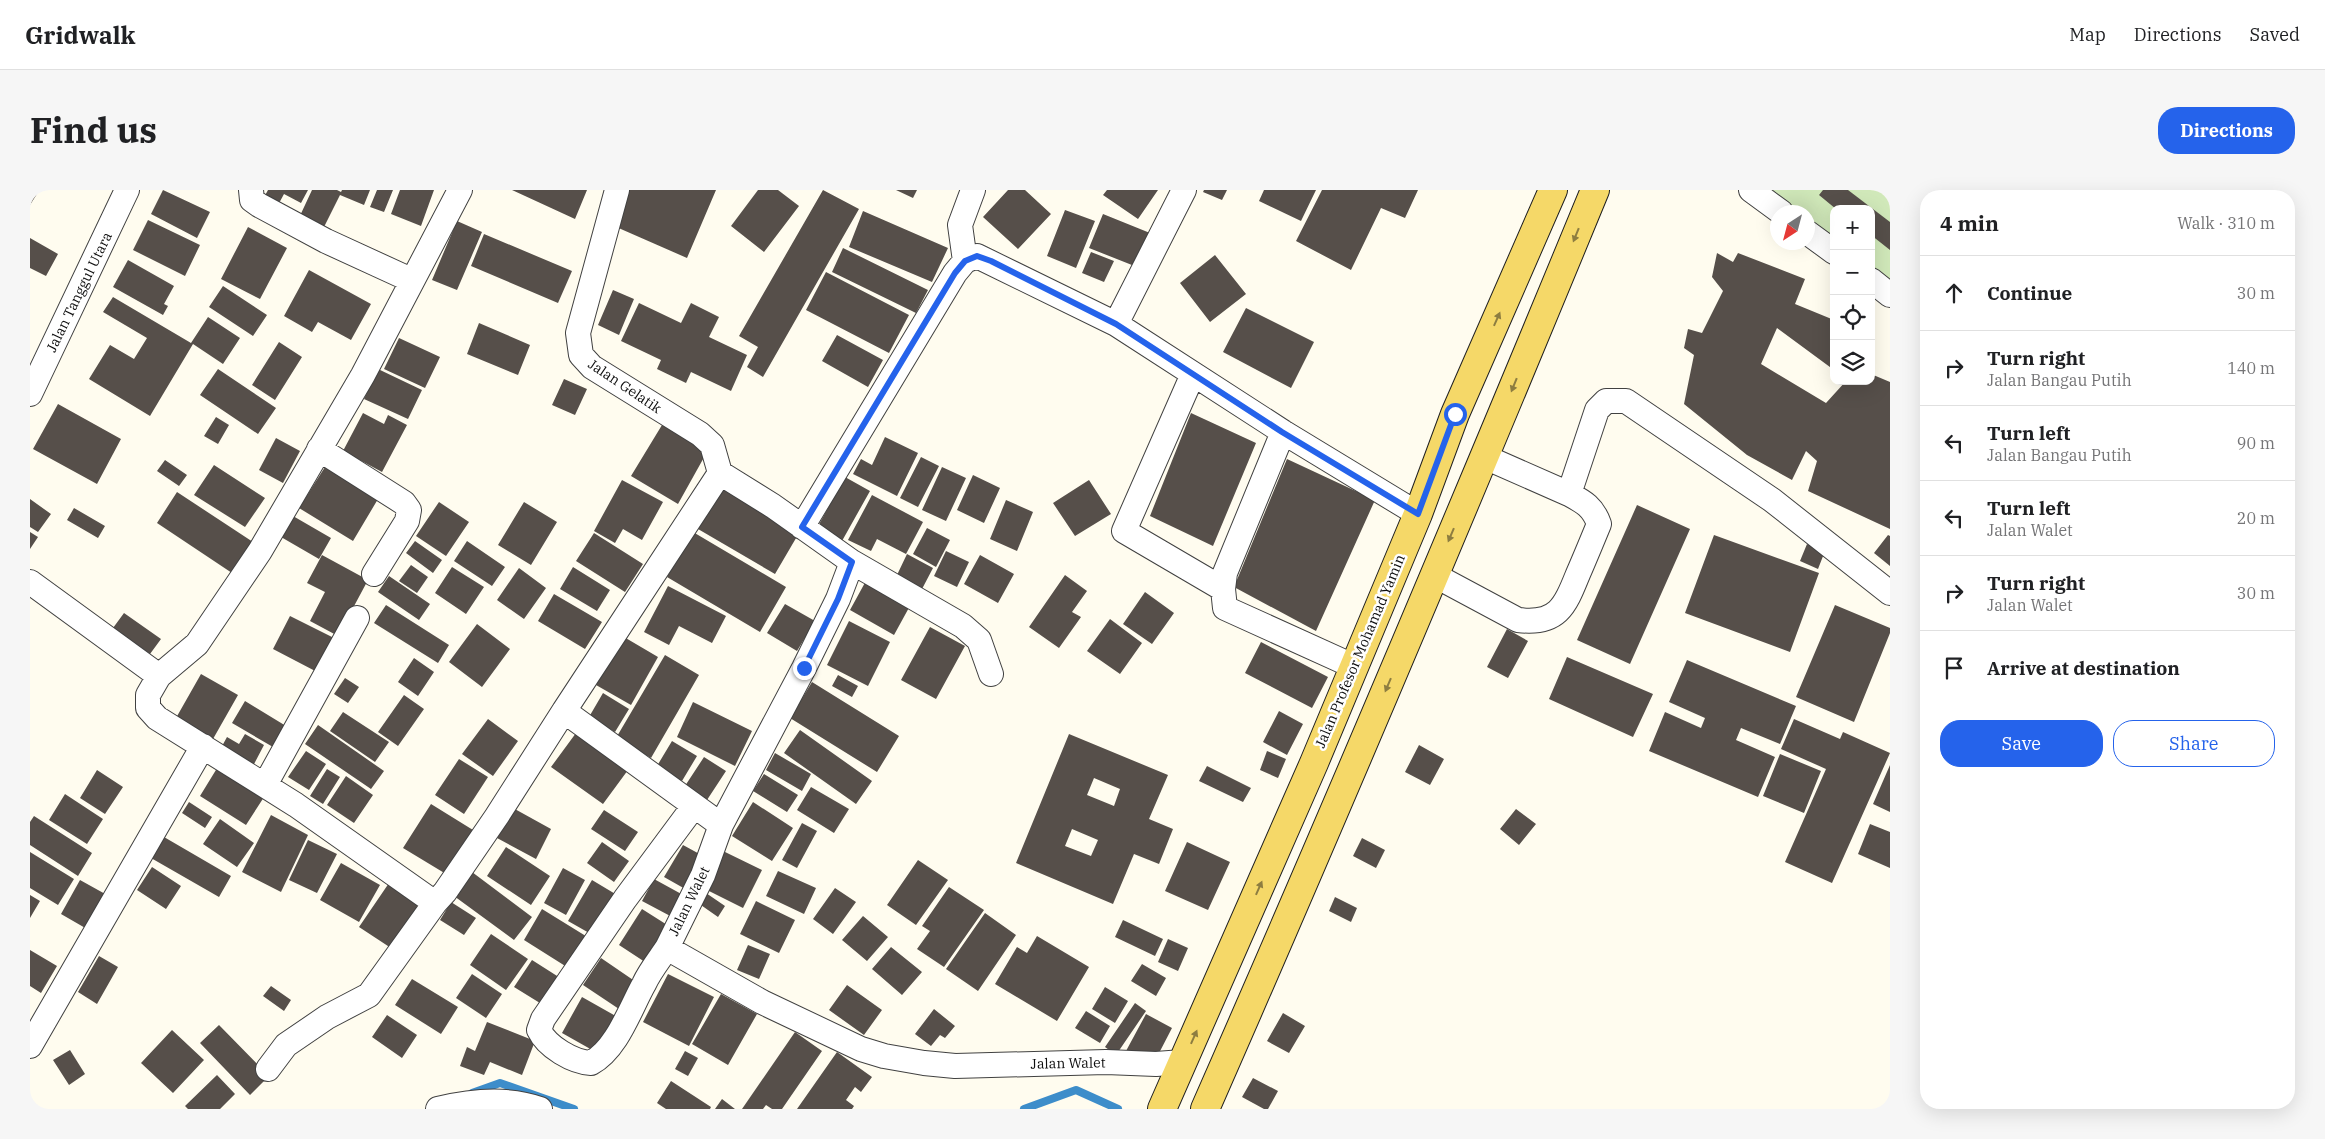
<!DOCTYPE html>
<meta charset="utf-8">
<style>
body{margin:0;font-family:"IBM Plex Serif",serif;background:#f6f6f6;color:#202124}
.controls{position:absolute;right:15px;top:15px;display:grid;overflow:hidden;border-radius:10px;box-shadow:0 5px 20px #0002}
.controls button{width:45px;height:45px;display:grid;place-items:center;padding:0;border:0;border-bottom:1px solid #e0e0e0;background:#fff;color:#202124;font:25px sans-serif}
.compass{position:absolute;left:1740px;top:15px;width:45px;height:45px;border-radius:50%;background:#fff;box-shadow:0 5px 20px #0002;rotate:216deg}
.stop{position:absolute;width:15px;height:15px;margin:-11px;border:4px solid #2563eb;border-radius:50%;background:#fff}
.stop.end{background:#2563eb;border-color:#fff;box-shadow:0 1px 5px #0008}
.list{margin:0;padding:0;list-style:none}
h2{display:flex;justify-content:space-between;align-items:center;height:65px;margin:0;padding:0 20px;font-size:21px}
h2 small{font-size:16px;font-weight:400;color:#757577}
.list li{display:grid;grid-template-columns:32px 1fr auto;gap:15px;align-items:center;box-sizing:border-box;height:75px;padding:0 20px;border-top:1px solid #e0e0e0}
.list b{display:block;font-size:19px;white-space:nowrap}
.list p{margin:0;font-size:16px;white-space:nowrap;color:#757577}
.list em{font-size:16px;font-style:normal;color:#757577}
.actions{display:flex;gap:10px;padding:15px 20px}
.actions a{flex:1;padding:11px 0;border:1px solid #2563eb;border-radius:20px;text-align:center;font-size:18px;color:#2563eb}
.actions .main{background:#2563eb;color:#fff}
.icon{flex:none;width:28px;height:28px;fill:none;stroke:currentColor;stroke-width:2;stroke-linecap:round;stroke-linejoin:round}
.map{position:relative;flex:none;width:1860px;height:919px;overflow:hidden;border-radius:20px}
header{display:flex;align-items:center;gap:30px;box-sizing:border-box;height:70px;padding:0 25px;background:#fff;border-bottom:1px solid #e0e0e0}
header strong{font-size:24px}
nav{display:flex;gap:28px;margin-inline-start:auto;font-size:18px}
.intro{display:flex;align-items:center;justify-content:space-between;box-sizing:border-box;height:120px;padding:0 30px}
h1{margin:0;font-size:35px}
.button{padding:12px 22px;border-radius:20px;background:#2563eb;color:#fff;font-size:18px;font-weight:700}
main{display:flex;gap:30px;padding:0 30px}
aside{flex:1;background:#fff;border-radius:20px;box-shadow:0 5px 20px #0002}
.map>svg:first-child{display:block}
.green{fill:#d0e8b9}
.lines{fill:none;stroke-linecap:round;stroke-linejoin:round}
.stream{stroke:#3d8dca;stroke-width:8}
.building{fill:#564f4a;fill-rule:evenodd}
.minor-casing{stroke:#414141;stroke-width:26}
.primary-casing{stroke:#1f1f1f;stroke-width:30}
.minor{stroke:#fff;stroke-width:24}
.primary{stroke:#f5d868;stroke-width:28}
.oneway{fill:#8d7d40}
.route{stroke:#2563eb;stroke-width:6}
.labels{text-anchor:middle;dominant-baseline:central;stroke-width:5;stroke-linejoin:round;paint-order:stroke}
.street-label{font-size:14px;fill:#0e0e0e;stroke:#fff}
</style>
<header>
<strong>Gridwalk</strong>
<nav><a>Map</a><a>Directions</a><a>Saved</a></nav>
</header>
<div class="intro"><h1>Find us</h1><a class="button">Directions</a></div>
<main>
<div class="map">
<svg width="1860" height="919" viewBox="0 0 1860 919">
<rect width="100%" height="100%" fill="#fffcef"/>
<path class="green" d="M1731,0h129v103l-19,-15v-69h-37v39l-26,-21v-15h-19z"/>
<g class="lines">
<path class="stream" d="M442,903l28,-10 74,26
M994,919l52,-19 42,19"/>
</g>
<path class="building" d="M0,0l7,4 -7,11z
M133,0l47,22 -13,26 -46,-24z
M238,0h40l-7,13 -17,-9 -7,13 -14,-8z
M282,0h25l4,2 1,-2h28l-6,15 -24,-10 -18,36 -24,-11z
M347,0h16l-9,22 -14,-5z
M370,0h34l-13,36 -30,-12z
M482,0h75l-12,29z
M599,0h87l-29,68 -73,-32z
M728,0h20l21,16 -35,46 -33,-26z
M793,0l36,19 -96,168 -16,-10 11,-20 -19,-11z
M866,0h21l-4,8z
M978,0h17l26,24 -33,35 -35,-32z
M1077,0h51l-20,29 -35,-24z
M1174,0h23l-5,10 -19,-8z
M1234,0h52l-15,31 -42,-20z
M1292,0h96l-13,28 -24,-10 -30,62 -55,-29z
M1793,0h25l42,32v28l-19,-15v-26h-35l-17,-14z
M1035,20l30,11 -19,47 -29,-12z
M833,21l85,37 -16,34 -83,-35z
M1073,24l47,19 -13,34 -48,-19z
M118,30l52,25 -15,31 -52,-26z
M427,31l25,11 -25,58 -25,-10z
M218,37l39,21 -27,51 -39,-20z
M454,44l88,37 -14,32 -87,-37z
M0,48l28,16 -12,22 -16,-8z
M813,58l85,42 -12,23 -84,-41z
M1061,62l23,9 -10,21 -22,-9z
M1687,63l16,9 5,-9 67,26 -10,25 39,16v50l-57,-42 -16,36 65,39 20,-22h25v-7l19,8v147l-82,-38 9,-30 -11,-10 -14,29 -45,-25 -63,-51 10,-49 -10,-7 4,-19 14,4 21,-42 -11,-14z
M1185,65l31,39 -36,28 -30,-39z
M98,70l46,26 -10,18 4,2 -5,9 -50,-28z
M279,80l62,34 -20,36 -33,-18 -6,10 -28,-16z
M796,82l83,43 -20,38 -83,-43z
M193,96l44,29 -14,21 -44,-29z
M583,100l21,9 -15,36 -21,-10z
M83,107l78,46 17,-26 32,21 -17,26 -30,-20 -43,72 -61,-37 21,-34 24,14 13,-21 -44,-26z
M609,113l42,20 10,-20 28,14 -10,20 38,18 -16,36 -40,-19 -5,11 -29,-14 4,-9 -40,-19z
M1216,118l68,34 -23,46 -68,-36z
M449,133l51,22 -12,30 -51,-21z
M807,145l46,25 -15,27 -46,-26z
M369,148l41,19 -15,31 -41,-19z
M249,152l23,15 -27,43 -23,-15z
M188,179l58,39 -18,26 -58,-39z
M348,179l44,21 -14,29 -44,-20z
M534,189l23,10 -12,26 -23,-10z
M28,214l63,35 -24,45 -64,-35z
M333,223l21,11 4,-9 19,10 -25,47 -39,-21z
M1161,223l65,30 -43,103 -63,-30z
M186,227l13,8 -11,19 -14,-8z
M632,235l45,27 -29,52 -47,-28z
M855,247l33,16 -21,43 -44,-22 8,-15 11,6z
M246,248l24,13 -17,32 -24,-13z
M891,267l18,9 -21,41 -18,-9z
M1257,269l88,41 -59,131 -82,-44z
M135,270l22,15 -8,11 -22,-15z
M184,275l51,33 -20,29 -51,-32z
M295,277l53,32 -25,42 -54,-33z
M912,277l24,11 -20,43 -24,-11z
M943,285l27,13 -16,35 -27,-13z
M815,287l25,14 -28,50 -25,-13z
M592,290l41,22 -21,38 -19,-11 -8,14 -21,-12z
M1059,290l22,34 -36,22 -22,-33z
M691,297l78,46 -24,41 -77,-45z
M147,302l76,50 -21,31 -75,-50z
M842,305l51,27 -17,32 -29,-15 -6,12 -23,-11z
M0,309l21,15 -13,18 -8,-5z
M976,310l27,12 -16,39 -27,-12z
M409,312l30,20 -23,34 -30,-20z
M494,312l33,20 -26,43 -33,-20z
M1607,315l53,24 -60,135 -53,-24z
M44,318l31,18 -7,12 -31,-18z
M263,326l38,22 -12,21 -38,-22z
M897,338l23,12 -14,27 -23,-13z
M0,342l8,5 -8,12z
M663,342l93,55 -26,45 -93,-55z
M564,343l49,31 -18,28 -49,-31z
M1684,345l105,38 -29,79 -105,-39z
M1858,345l2,1v30l-16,-13z
M385,351l27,19 -9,13 -27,-20z
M437,351l38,26 -13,19 -38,-25z
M1777,354l18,7 -7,18 -18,-8z
M916,361l23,11 -12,25 -23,-11z
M877,364l26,14 -11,21 -25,-14z
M292,365l46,25 -30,56 -28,-15 15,-29 -18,-9z
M950,365l34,19 -16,29 -34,-19z
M381,375l17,12 -11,16 -18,-12z
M422,377l32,20 -18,27 -31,-21z
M543,377l37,23 -13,21 -37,-22z
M489,378l27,20 -22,31 -27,-19z
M1035,385l22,16 -15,21 9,5 -22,31 -30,-21z
M359,386l41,28 -11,16 -41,-28z
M837,389l44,25 -17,31 -44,-25z
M638,396l58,30 -14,27 -33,-17 -10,19 -25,-13z
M1115,402l29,21 -22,31 -29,-20z
M524,404l48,28 -17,27 -47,-28z
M755,414l30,17 -18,30 -30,-18z
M356,415l63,40 -11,18 -64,-40z
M1805,415l55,23v5l-36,89 -58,-25z
M94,423l37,26 -11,15 -37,-26z
M260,426l46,23 -17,34 -46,-24z
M1080,429l32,24 -22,31 -33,-23z
M819,431l41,21 -22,44 -41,-21z
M447,434l33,25 -28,38 -33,-25z
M900,437l35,19 -29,53 -35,-19z
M1477,439l21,12 -20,37 -21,-11z
M594,447l34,20 -27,48 -35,-20z
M1231,452l67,35 -16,31 -67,-35z
M635,465l34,20 -48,83 -35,-20z
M1537,467l86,37 -20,43 -84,-38z
M384,468l20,14 -16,24 -20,-14z
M1657,470l109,46 -16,38 -39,-16 -5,12 39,17 -17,40 -109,-46 16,-39 36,16 4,-10 -36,-16z
M171,484l37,21 -25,44 -37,-21z
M808,485l20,11 -6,11 -20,-11z
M315,488l14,9 -11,16 -14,-9z
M782,492l87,54 -22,36 -87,-54z
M573,503l26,16 -14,23 -26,-15z
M374,505l20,14 -26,37 -20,-14z
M215,511l41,25 -13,21 -41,-24z
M663,512l59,29 -17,35 -58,-29z
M1249,521l24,13 -16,31 -24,-13z
M313,522l46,30 -14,20 -45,-31z
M458,529l30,22 -25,35 -31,-22z
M1764,529l46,20 3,-7 47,21 -58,130 -47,-21 41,-93 -45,-20z
M288,535l66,46 -13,18 -66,-45z
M770,540l72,51 -16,23 -72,-51z
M546,543l52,37 -25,34 -52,-37z
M215,544l19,11 -11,21 -32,-18 6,-11 12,7z
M1039,544l99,41 -19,44 24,10 -14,35 -25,-10 -21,50 -97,-41zM1064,588l26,11 -6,17 -27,-11zM1042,639l26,11 -7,16 -26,-10z
M642,551l25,15 -15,25 -25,-15z
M1389,555l25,14 -14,26 -25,-13z
M276,561l20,13 -17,26 -21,-13z
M1237,561l19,8 -8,19 -18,-8z
M745,563l36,21 -9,17 -36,-21z
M1750,564l41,17 -17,42 -41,-17z
M674,567l22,14 -19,29 -22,-14z
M429,569l29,18 -24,37 -29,-19z
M189,575l47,29 -20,31 -46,-29z
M1860,575v47l-17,-8z
M1177,576l44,22 -8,14 -44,-21z
M297,579l13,8 -17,27 -13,-8z
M67,580l26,17 -18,27 -25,-16z
M734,584l34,21 -11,17 -34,-21z
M316,586l27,19 -19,28 -27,-18z
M781,597l38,22 -15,24 -37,-23z
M35,604l38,25 -16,25 -38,-24z
M159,612l23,15 -7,11 -23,-15z
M723,612l40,26 -21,33 -40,-25z
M401,614l42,26 -27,44 -43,-26z
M483,618l38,21 -15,30 -39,-21z
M1486,619l20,15 -17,21 -19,-16z
M574,620l34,22 -13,19 -34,-22z
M241,625l37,20 -27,57 -39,-20z
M4,626l58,37 -14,23 -48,-31v-23z
M190,629l34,24 -17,24 -34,-23z
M772,633l15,8 -20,37 -15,-8z
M1840,634l20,8v36l-32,-14z
M134,647l67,39 -12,21 -68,-39z
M1332,648l23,12 -9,18 -23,-12z
M278,650l29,14 -20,39 -28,-13z
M572,652l27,19 -15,21 -27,-19z
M1157,652l43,20 -22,48 -43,-19z
M653,655l22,12 -18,33 -23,-13z
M476,657l44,29 -19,29 -44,-29z
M693,661l39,19 -19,38 -38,-19z
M0,662l44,27 -16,26 -28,-17z
M888,670l30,20 -32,45 -29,-20z
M311,673l39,22 -21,37 -39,-22z
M122,677l29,19 -15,23 -29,-19z
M533,678l22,12 -19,35 -22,-12z
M748,681l38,17 -12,26 -38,-18z
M442,682l60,45 -18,23 -60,-44z
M624,689l31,17 -11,22 -32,-17z
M50,690l27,15 -20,34 -26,-15z
M562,690l30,18 -24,40 -30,-17z
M359,693l34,24 -29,43 -35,-23z
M919,697l35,23 -40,57 -27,-18 13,-18 -8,-5z
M805,698l21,14 -23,32 -20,-15z
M676,703l19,13 -7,11 -20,-14z
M0,705l10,6 -10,17z
M1305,707l22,11 -6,14 -22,-11z
M726,711l39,19 -16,33 -39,-19z
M421,712l25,16 -12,17 -24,-15z
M512,719l47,29 -19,31 -46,-29z
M612,719l30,19 -24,36 -29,-19z
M955,723l31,22 -38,56 -32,-22z
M833,726l25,21 -21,24 -25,-21z
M1093,730l40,19 -8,17 -40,-19z
M461,744l37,25 -22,31 -36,-25z
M1007,746l52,31 -32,54 -62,-37 22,-37 10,6z
M1138,749l20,9 -10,23 -20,-9z
M718,755l22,9 -11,25 -22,-9z
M861,757l31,25 -20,23 -30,-26z
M0,760l27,16 -16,27 -11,-7z
M69,766l19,11 -21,37 -19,-12z
M571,768l38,26 -17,27 -39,-26z
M502,770l33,21 -17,27 -34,-21z
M1112,774l24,14 -10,18 -25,-15z
M442,784l30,20 -16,24 -30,-20z
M638,784l46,23 -25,49 -46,-24z
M382,789l46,28 -17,27 -46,-29z
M817,795l35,25 -18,25 -35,-25z
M241,796l20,14 -7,11 -21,-15z
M1075,797l23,14 -13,22 -23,-14z
M691,804l36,20 -29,51 -36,-21z
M552,807l39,22 -20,36 -39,-22z
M1105,813l11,8 -30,44 -11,-8z
M904,819l21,17 -10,12 -5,-3 -9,11 -16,-12z
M1056,821l24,15 -10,17 -25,-15z
M1253,823l22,13 -16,27 -22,-12z
M1116,824l26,14 -15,29 -11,5 -20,-11z
M357,825l30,20 -15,23 -30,-21z
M457,832l48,19 -13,34 -32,-13 -6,13 -24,-9 7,-19 8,4z
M189,835l50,51 -19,19 -50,-52z
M142,840l32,30 -31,33 -32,-30z
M765,842l27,19 -40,58h-10l-6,-4 -3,4h-21z
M40,860l15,24 -16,11 -16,-25z
M655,861l13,7 -10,18 -13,-7z
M807,862l35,25 -11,15 -6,-5 -9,13 8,6 -2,3h-55z
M187,885l18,19 -15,15h-32l-3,-3z
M1223,888l25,13 -10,18h-4l-22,-12z
M641,891l40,26 -1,2h-44l-9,-6z
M692,909l13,10h-20z"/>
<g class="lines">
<g class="minor-casing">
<path id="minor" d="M221,0l1,10 7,5 67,36 85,39
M430,0l-97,185 -103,176 -63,93 -38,32 -11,19v13l9,10 139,87 139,98 10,-11 52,-76 67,-105 157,114
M587,0l-39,143 3,22 11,12 108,67 12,11 8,28
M1721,0l30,22
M1778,43l26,19
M935,71l-5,-36 13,-35
M1841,90l19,15
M1086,134l68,-134
M1163,184l-69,157 99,58
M0,204l97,-204
M1253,242l-58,141 -2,16 2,19 128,58
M289,259l85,54 5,7 -2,11 -33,53
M1455,267l84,37 28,-84 9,-9h20l146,99 118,93
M690,283l53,33 79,56 -14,37 -34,69 -83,157 -18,50 -36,73 95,54 99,47 23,7 40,7 31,3 151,-4 50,2 27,-2
M772,337l153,-254 10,-12 12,-5 139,68 167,108 135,82
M822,372l111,64 16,14 12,34
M1404,385l84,45c40,5 47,-14 60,-46 7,-16 14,-33 21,-50 -6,-17 -15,-22 -30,-30
M0,392l129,94
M534,521l156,-238
M235,595l92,-167
M637,758c-8,12 -17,23 -23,36 -14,25 -27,65 -53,79 -18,-1 -44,-16 -52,-33l4,-11 82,-120 69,-93
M0,856l173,-300
M238,879l18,-24 41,-28 42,-22 66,-92
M408,919c33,-8 69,-12 102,0"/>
</g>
<g class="primary-casing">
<path id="primary" d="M1132,919l152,-346 104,-249 37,-100 98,-224
M1175,919c134,-305 263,-611 390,-919"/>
</g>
<use href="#minor" class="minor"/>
<use href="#primary" class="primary"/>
</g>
<defs><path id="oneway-solid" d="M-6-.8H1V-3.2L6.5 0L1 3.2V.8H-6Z" transform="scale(1.25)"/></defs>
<g class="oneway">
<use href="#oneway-solid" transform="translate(1546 45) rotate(112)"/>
<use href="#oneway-solid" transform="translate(1467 129) rotate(-66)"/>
<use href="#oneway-solid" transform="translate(1484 195) rotate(112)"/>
<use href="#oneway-solid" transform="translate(1421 345) rotate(113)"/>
<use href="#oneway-solid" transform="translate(1358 495) rotate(113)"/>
<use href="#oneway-solid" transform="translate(1229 698) rotate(-66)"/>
<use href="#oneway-solid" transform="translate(1164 847) rotate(-66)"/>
</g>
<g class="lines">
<path class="route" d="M774,478l34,-69 14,-37 -50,-35 153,-254 10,-12 12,-5 14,5 125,63 166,108 136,82 37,-100"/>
</g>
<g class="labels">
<g class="street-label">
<text transform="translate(49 102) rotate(-64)">Jalan Tanggul Utara</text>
<text transform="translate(595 196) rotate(34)">Jalan Gelatik</text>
<text transform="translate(1330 461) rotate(-67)">Jalan Profesor Mohamad Yamin</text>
<text transform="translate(659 711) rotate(-64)">Jalan Walet</text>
<text transform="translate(1038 873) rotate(-1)">Jalan Walet</text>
</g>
</g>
</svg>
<div class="controls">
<button>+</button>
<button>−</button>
<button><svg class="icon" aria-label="locate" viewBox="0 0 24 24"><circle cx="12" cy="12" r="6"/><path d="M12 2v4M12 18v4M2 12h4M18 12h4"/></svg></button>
<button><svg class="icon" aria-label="layers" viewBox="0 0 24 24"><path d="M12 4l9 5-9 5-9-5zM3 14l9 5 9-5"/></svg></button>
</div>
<svg class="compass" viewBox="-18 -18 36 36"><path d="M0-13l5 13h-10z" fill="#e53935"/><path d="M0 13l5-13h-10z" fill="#757577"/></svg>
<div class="stop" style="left:1425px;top:224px"></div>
<div class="stop end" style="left:774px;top:478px"></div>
</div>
<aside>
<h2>4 min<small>Walk · 310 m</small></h2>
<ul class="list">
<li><svg class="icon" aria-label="ahead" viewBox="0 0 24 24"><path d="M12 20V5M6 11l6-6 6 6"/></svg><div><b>Continue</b></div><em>30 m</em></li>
<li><svg class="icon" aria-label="right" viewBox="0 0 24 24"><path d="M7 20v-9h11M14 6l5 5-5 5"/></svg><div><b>Turn right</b><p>Jalan Bangau Putih</p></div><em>140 m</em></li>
<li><svg class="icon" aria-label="left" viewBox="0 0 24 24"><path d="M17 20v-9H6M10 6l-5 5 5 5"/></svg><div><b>Turn left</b><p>Jalan Bangau Putih</p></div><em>90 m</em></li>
<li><svg class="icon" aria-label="left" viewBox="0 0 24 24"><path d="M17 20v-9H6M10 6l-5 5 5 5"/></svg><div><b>Turn left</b><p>Jalan Walet</p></div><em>20 m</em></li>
<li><svg class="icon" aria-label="right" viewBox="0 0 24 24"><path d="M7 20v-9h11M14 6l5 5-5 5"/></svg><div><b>Turn right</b><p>Jalan Walet</p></div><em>30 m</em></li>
<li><svg class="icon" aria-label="arrive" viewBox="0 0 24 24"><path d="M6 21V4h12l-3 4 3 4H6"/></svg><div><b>Arrive at destination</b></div></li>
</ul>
<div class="actions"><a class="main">Save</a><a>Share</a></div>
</aside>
</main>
